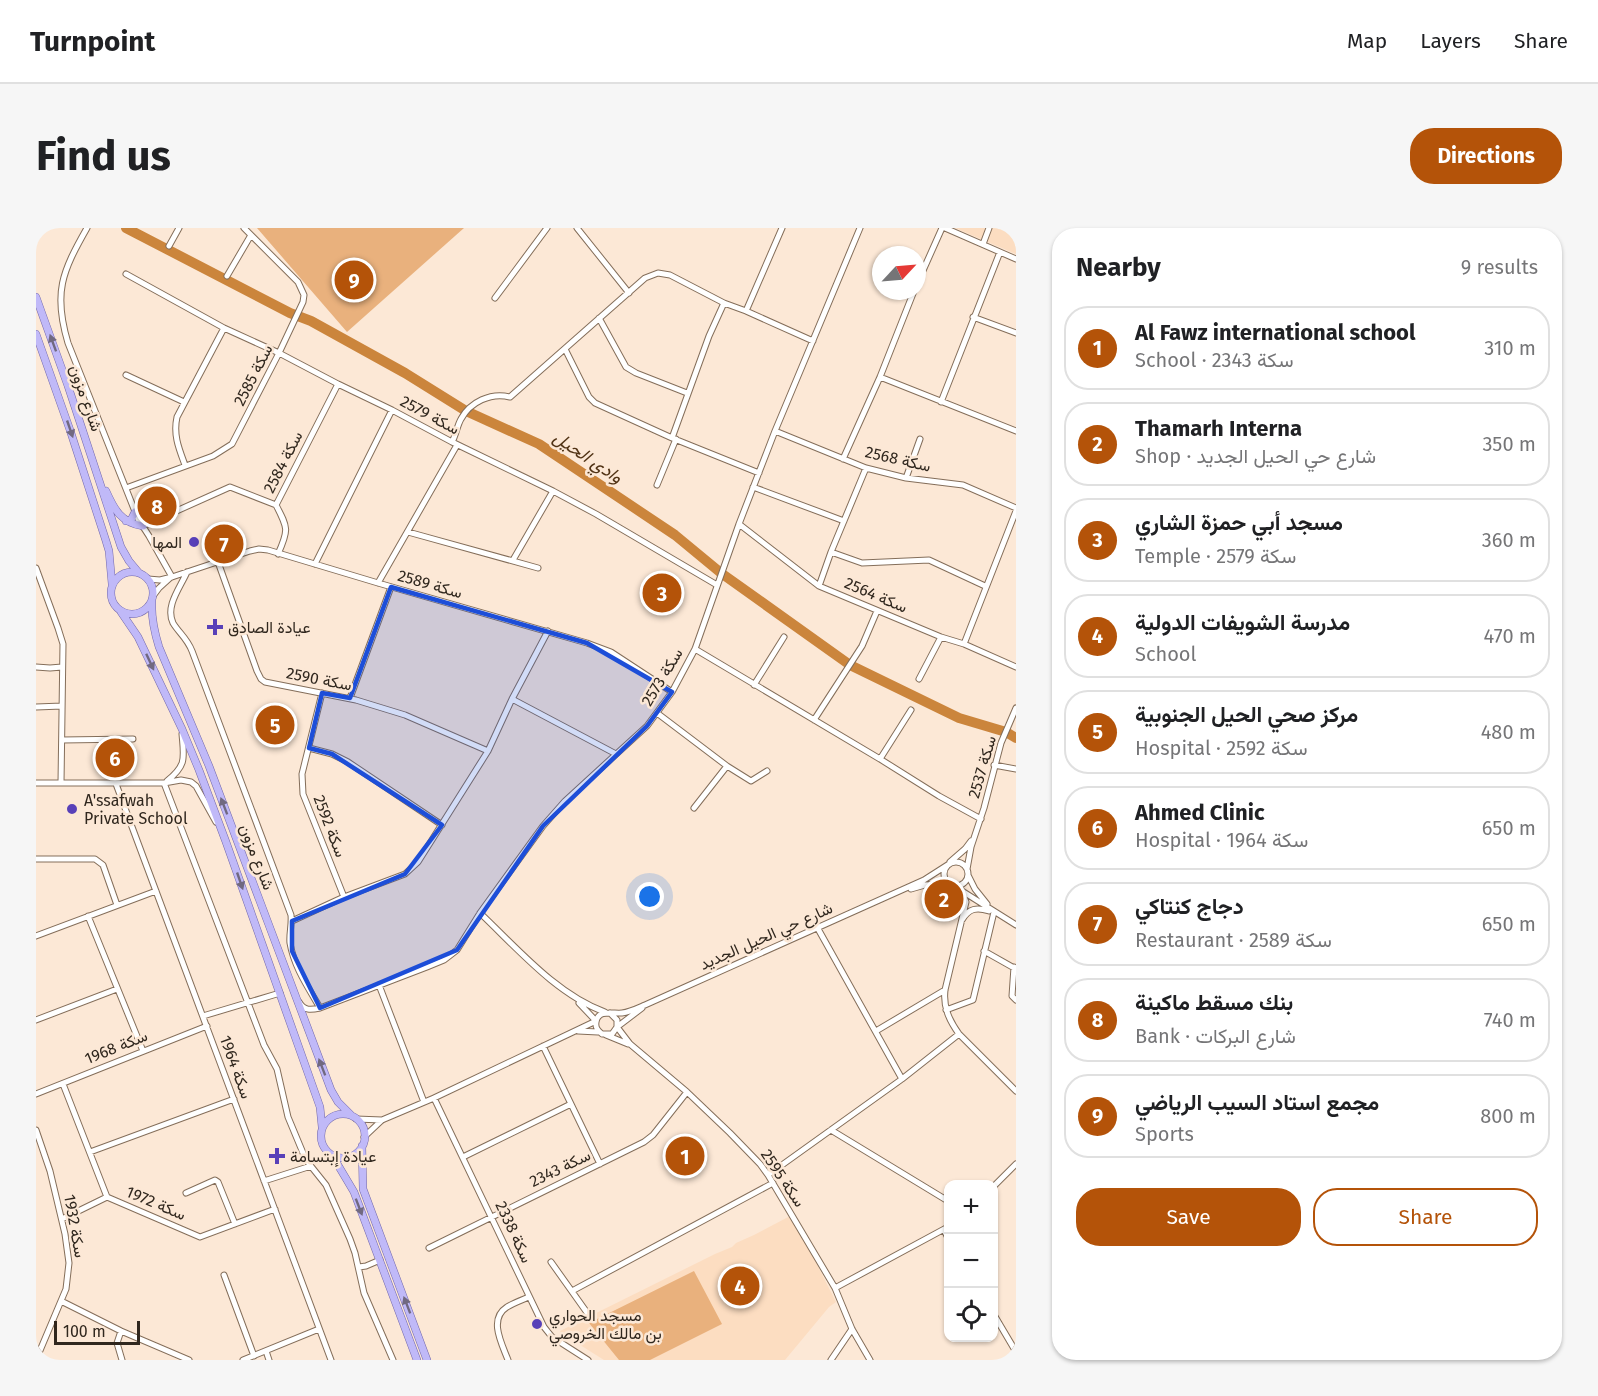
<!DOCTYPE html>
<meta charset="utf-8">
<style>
body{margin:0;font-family:"Fira Sans",Vazirmatn,sans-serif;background:#f6f6f6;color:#202124}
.controls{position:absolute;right:18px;bottom:18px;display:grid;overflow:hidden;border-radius:12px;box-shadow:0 2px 4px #0004}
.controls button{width:54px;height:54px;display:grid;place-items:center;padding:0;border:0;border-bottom:2px solid #e0e0e0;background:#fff;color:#202124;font:30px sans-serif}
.compass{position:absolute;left:836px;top:18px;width:54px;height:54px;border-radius:50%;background:#fff;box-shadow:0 2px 4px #0004;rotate:64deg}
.scale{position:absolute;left:18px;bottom:15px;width:86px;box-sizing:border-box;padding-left:6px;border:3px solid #30271e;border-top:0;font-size:16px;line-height:21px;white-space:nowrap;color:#30271e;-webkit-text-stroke:4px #fce8d6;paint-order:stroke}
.you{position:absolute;left:614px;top:669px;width:21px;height:21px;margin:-15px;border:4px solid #fff;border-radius:50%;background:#1a73e8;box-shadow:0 0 0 9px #1a73e833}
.badge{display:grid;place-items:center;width:39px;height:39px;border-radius:50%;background:#b45309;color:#fff;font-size:20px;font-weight:700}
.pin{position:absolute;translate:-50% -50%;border:3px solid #fff;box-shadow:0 2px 6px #0006}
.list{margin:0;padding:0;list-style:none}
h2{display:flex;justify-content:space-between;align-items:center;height:78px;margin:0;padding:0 24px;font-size:26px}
h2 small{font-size:20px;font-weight:400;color:#757577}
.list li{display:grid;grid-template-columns:39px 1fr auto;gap:18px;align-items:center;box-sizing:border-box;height:84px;margin:0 12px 12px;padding:0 12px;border:2px solid #e0e0e0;border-radius:24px}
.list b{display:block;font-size:22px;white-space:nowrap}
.list p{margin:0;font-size:20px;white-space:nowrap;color:#757577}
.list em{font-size:20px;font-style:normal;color:#757577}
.actions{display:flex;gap:12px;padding:18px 24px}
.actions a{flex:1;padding:14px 0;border:2px solid #b45309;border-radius:24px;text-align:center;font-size:21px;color:#b45309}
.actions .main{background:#b45309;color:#fff}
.icon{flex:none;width:33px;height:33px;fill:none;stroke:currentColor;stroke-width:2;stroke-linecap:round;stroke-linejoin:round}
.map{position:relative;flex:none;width:980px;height:1132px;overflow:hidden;border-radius:24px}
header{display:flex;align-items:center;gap:36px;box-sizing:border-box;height:84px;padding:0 30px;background:#fff;border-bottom:2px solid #e0e0e0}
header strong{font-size:28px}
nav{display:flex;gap:33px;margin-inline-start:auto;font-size:21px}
.intro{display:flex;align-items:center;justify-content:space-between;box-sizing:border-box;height:144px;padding:0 36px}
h1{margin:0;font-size:42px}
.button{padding:15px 27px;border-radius:24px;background:#b45309;color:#fff;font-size:21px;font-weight:700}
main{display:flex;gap:36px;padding:0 36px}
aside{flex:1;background:#fff;border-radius:24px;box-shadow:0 2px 4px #0004}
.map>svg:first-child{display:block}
.built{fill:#fcddc1}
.green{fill:#e9b17d}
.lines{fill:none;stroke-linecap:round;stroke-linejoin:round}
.river{stroke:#cb853c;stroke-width:10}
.minor-casing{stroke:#846e5a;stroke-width:7}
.major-casing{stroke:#7267a9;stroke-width:8}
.minor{stroke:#fff;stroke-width:5}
.major{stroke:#c0b9f8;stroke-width:7}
.oneway{fill:#716980}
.marked{fill:#1d4ed8;fill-opacity:0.2;stroke:#1d4ed8;stroke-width:4.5;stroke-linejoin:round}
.poi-dot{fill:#5840b8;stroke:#fce8d6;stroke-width:2}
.labels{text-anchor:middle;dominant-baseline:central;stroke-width:5;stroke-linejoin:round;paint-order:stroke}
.street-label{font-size:16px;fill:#30271e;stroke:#fce8d6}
.poi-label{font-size:16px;fill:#30271e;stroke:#fce8d6;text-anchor:start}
.water-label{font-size:18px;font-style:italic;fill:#513315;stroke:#fce8d6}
</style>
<header>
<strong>Turnpoint</strong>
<nav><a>Map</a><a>Layers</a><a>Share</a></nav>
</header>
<div class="intro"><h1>Find us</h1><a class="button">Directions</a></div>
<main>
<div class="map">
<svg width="980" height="1132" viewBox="0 0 980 1132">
<rect width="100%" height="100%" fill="#fce8d6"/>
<path class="built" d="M919,0h61v26z
M756,987l44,87 -7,5 -44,53h-181l-43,-27 -1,-2 155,-77 17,-7 4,-4 18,-8z"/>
<path class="green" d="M221,0h207l-117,104z
M658,1043l28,53 -72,36h-31l-30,-37z"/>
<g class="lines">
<path class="river" d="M90,0l164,85 21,8 94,52 61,38 73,33 136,91 46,38 129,92 109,53 47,14 10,6"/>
<g class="minor-casing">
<path id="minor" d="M51,0c-25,44 -34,65 -19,115l70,176 11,17 23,41
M541,0l52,65
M909,0l71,31
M947,16l6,-16
M133,18l10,-18
M90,46l98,54 55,25 59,31 54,26 60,32 101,49 43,23 121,71
M191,48l24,-41
M881,56l25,-56
M459,70l52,-70
M710,83l36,-83
M937,89l43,16
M563,90l27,49 10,6 51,20
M529,121l24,48 6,6 77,35 87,35
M90,147l58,27
M844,149l136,54
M905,174l59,-150
M739,203l91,37 40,10 57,7 53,23
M636,210l37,-102 15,-33 22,8 67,30
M416,214c4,-7 5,-16 9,-23 9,-17 30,-27 49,-22l135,-119 13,-5 12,2 54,28
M807,231l37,-82 34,-86
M149,237c-6,-16 -12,-30 -8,-48l47,-89
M870,250l14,-39
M621,257l19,-46
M717,259l91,34
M90,260l87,-32 19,-12 47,-91 24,-51 1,-7 -6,-13 -54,-54
M703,296l80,62 122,51 23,7 52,23
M107,298l87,-39 46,18
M372,304l130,36
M795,324l31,11 67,-3 56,26
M242,326c11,-24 10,-26 -2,-49l62,-121
M477,332l40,-69
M182,334l39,109 4,8 4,3 91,18 49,15 83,36
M279,336l77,-154
M0,340l22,60 5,16 -2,139
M151,344c-7,16 -22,34 -14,51 6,10 14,15 19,28l99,264c1,10 -2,19 -1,28 4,24 18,44 30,65
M112,351l12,1 12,-3 78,-26 9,-2 9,1 110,33 209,60 24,9 61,40
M342,355l79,-138
M783,358l12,-34 35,-84
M117,368l6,-8 11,-10
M928,416l52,-133
M659,421l185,110 59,37 42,23
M0,439l14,1 12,-1
M883,451l22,-42
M718,457l30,-48
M286,465l-20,81 1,20 41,103
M314,470l41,-111
M476,471l104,55
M0,479l26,-1
M621,485l70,53 24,15 16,-10
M778,492l48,-74 15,-35
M26,512l71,-1
M273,520l23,6 16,8 94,63
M844,531l31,-49
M958,537l22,4
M131,553c20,-16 17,-23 15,-47
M0,555h128l17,-3 10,2 5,4 20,36
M128,555l100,262 13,24 11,48 15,36 3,7 20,25 24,54 5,14 9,40 29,67
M80,556l215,576
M658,580l33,-42
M0,631h59l8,6 14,40
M908 646a12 12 0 1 1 24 0a12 12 0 1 1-24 0Z
M914,634l15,-13 6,-8
M931,641l4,-22 13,-39 17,-65 15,-35
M932,647l7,14 12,15
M875,661l14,-4 24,-1
M923,661l5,8 2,5 -21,88c-2,17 4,30 14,44l57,57
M926,663l54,34
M444,685c37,35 77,82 125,99
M52,688l55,135
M926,692c7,-12 15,-13 27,-9
M256,693l52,-24 61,-23 13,-12 70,-111 24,-52 36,-68
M781,699l85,152
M0,708l120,-45
M948,723l32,18
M978,739l-2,29 4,4
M343,757l45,117
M263,774c5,9 12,8 21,6l107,-41 17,-7 13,-10 23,-37 63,-87 22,-25 82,-75 25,-34 23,-43 44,-125 36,-93 85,-203
M543,775l17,18
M910,782l27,-10 21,-88
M574,785l7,7v7l-5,7h-10c-4,-3 -7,-6 -6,-12 2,-13 17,-8 26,-9 8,-1 16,-5 23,-8l279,-125 25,-16
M167,788l77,-23
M0,792l81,-31
M581,799l13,17 57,48 43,41 30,31 8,11 67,113 17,41 18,31
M581,799l25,-19
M542,803l20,1
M840,803l69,-41
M570,807l22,9
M507,818l57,118
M27,856l44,113 93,40 75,-28
M0,866l171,-68
M398,870l110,229 8,10 36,23
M320,891l26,1
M0,902l14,41 15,63 4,29 -3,26 -30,71
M795,902l117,71
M328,909l18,-17 52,-22 162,-77
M54,924l144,-53
M427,929l108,-53
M732,947l134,-96 57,-45
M228,953l47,-15
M957,959l23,-23
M150,965l29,-13 3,2 17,42
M26,991l45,-22
M908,1002l4,8
M393,1020l215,-106 9,-7 34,-43
M515,1034l37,52
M323,1039l7,-1 14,-6
M188,1047l30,81
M799,1060l113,-61
M536,1063l201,-108
M25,1073l60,30 68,29
M957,1085l23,39
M85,1103l-4,12 5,17
M230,1123l3,9
M207,1132l76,-31
M472,1132c-6,-16 -20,-41 -1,-53 7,-4 15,-7 22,-10
M795,1132l21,-31"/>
</g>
<g class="major-casing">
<path id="major" d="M0,69l32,89 53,161 8,14 10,12
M0,106l34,96 36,111 3,10 3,33
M70,263c8,18 15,32 37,35
M90,293l5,-1 4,-8
M75 365a21 21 0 1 1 42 0a21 21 0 1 1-42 0Z
M116,373c-1,17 2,30 7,46l50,119 122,324 7,12 14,14
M85,384l17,25 44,92 17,41 27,72 94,265 2,20
M285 908a22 22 0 1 1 44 0a22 22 0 1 1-44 0Z
M326,918l1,43 64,171
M296,927l22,37 63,168"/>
</g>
<use href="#minor" class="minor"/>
<use href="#major" class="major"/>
</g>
<defs><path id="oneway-solid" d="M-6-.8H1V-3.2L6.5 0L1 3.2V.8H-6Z" transform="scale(1.5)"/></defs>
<g class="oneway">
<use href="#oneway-solid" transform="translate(17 115) rotate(-110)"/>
<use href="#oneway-solid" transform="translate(34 201) rotate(71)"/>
<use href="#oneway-solid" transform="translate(114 434) rotate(65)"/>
<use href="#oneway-solid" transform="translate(188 578) rotate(-111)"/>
<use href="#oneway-solid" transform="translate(204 653) rotate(71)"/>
<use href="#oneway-solid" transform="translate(286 839) rotate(-111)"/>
<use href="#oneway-solid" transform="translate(323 979) rotate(69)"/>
<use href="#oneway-solid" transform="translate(371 1077) rotate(-111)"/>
</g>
<path class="marked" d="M355,359l196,56 85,49 -25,34 -104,100 -86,124 -137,58 -28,-57v-30l113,-47 37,-49 -110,-71 -23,-6 13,-55 28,5z"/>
<g class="poi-dot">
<circle cx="158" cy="314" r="6"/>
<path d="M176 390h6v6h6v6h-6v6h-6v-6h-6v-6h6z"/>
<circle cx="36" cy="581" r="6"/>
<path d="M238 919h6v6h6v6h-6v6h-6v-6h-6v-6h6z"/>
<circle cx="501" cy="1096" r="6"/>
</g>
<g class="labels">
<g class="street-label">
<text transform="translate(217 147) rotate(-63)">سكة 2585</text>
<text transform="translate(50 170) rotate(71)">شارع مزون</text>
<text transform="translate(394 187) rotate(28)">سكة 2579</text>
<text transform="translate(862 231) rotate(13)">سكة 2568</text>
<text transform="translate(247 234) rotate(-63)">سكة 2584</text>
<text transform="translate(394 356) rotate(16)">سكة 2589</text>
<text transform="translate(840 367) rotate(23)">سكة 2564</text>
<text transform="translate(626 449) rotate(-59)">سكة 2573</text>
<text transform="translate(283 451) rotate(11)">سكة 2590</text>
<text transform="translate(946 539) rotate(-74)">سكة 2537</text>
<text transform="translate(294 598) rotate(69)">سكة 2592</text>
<text transform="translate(221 629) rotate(69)">شارع مزون</text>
<text transform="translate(730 708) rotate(-24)">شارع حي الحيل الجديد</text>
<text transform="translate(80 819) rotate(-22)">سكة 1968</text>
<text transform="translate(200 839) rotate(70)">سكة 1964</text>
<text transform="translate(524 940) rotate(-26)">سكة 2343</text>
<text transform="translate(747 950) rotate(56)">سكة 2595</text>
<text transform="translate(120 975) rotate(23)">سكة 1972</text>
<text transform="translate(39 998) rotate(80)">سكة 1932</text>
<text transform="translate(478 1004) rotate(65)">سكة 2338</text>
</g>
<g class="poi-label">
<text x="146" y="314" text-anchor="end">المها</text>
<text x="192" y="399">عيادة الصادق</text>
<text x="48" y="572">A'ssafwah<tspan x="48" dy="18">Private School</tspan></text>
<text x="254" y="928">عيادة إبتسامة</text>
<text x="513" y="1087">مسجد الحواري<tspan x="513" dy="18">بن مالك الخروصي</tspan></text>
</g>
<g class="water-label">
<text transform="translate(552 229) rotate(34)">وادي الحيل</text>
</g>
</g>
</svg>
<div class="controls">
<button>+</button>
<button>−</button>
<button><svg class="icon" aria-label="locate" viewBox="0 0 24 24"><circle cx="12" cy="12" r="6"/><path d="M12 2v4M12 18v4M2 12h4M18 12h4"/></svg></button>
</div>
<svg class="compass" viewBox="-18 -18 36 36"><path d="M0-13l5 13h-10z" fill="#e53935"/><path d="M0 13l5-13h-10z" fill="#757577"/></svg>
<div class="scale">100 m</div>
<div class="you"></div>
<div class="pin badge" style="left:649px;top:928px">1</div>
<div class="pin badge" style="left:908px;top:671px">2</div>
<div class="pin badge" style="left:626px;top:365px">3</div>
<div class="pin badge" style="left:704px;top:1058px">4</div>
<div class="pin badge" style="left:239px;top:497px">5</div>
<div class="pin badge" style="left:79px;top:530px">6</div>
<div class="pin badge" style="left:188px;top:316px">7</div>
<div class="pin badge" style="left:121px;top:278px">8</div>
<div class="pin badge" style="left:318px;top:52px">9</div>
</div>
<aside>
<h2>Nearby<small>9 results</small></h2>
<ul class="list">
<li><span class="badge">1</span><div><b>Al Fawz international school</b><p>School · سكة 2343</p></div><em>310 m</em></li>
<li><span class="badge">2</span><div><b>Thamarh Interna</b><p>Shop · شارع حي الحيل الجديد</p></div><em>350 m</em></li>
<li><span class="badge">3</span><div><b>مسجد أبي حمزة الشاري</b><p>Temple · سكة 2579</p></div><em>360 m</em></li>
<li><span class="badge">4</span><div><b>مدرسة الشويفات الدولية</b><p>School</p></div><em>470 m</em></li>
<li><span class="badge">5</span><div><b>مركز صحي الحيل الجنوبية</b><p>Hospital · سكة 2592</p></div><em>480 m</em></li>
<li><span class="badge">6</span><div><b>Ahmed Clinic</b><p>Hospital · سكة 1964</p></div><em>650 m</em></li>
<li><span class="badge">7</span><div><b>دجاج كنتاكي</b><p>Restaurant · سكة 2589</p></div><em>650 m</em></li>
<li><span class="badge">8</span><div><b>بنك مسقط ماكينة</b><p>Bank · شارع البركات</p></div><em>740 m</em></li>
<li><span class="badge">9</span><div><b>مجمع استاد السيب الرياضي</b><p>Sports</p></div><em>800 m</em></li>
</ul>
<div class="actions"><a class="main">Save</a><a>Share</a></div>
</aside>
</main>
